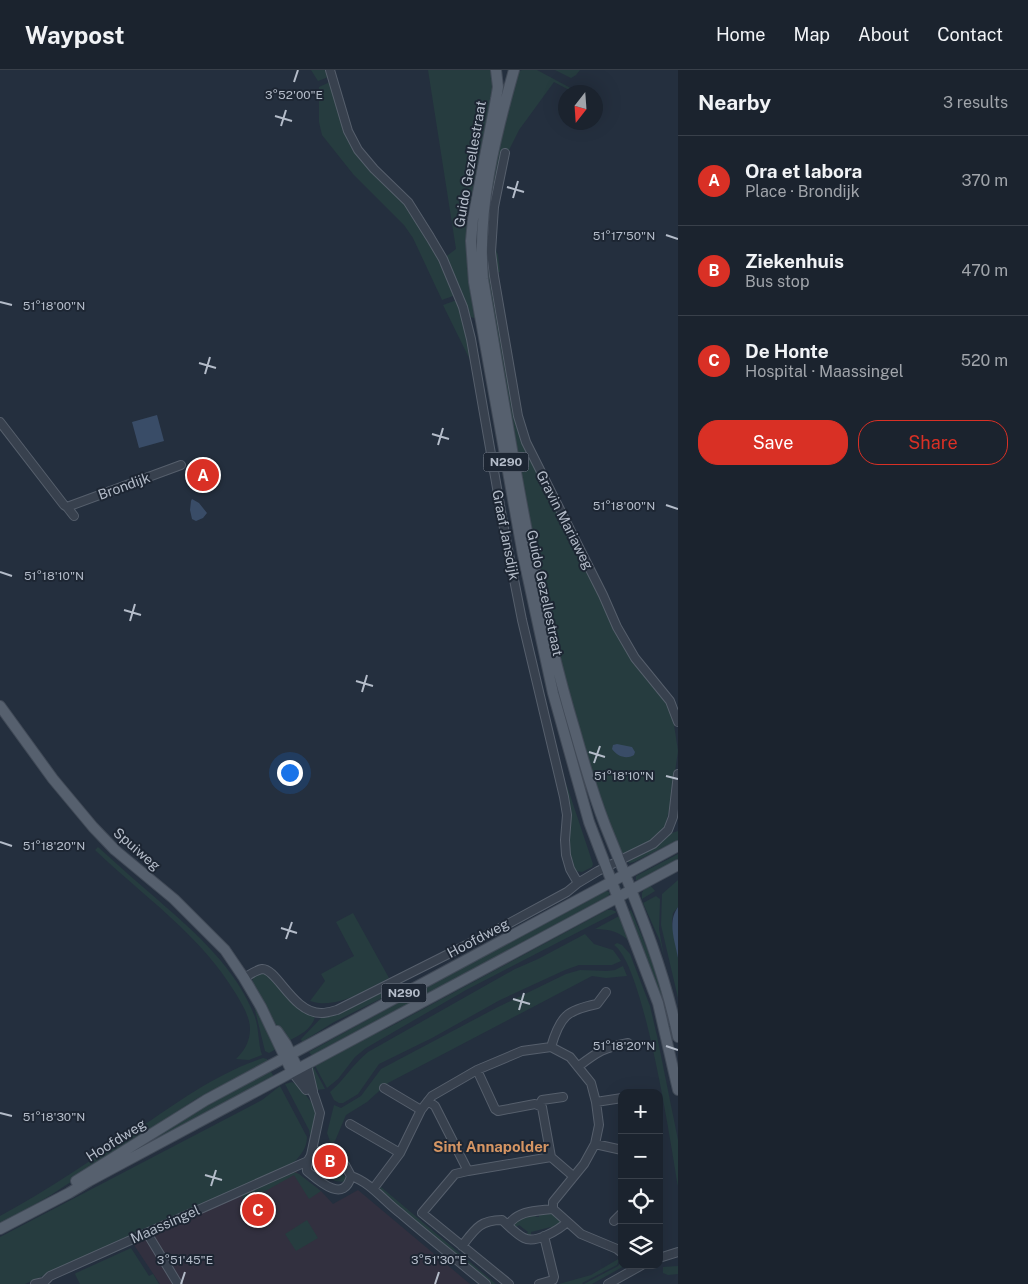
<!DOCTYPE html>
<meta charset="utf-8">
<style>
body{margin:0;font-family:"Public Sans",sans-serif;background:#242b36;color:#f1f3f6}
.controls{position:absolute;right:15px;bottom:15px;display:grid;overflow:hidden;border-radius:10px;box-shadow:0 5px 20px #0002}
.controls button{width:45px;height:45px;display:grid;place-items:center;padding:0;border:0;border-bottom:1px solid #39404a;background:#1b232e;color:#f1f3f6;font:25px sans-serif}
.compass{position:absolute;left:558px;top:15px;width:45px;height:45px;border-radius:50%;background:#1b232e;box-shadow:0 5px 20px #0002;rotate:197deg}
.you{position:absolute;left:289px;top:702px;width:18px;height:18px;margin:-12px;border:4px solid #fff;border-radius:50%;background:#1a73e8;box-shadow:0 0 0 8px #1a73e833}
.badge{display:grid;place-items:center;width:32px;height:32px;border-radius:50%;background:#d93025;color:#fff;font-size:16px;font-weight:700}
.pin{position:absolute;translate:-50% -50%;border:2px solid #fff;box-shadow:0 1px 5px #0006}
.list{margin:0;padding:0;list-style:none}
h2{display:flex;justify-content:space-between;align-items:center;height:65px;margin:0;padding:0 20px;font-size:21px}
h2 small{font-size:16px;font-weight:400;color:#a0a4aa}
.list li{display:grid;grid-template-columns:32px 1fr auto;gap:15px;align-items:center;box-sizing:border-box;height:90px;padding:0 20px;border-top:1px solid #39404a}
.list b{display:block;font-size:19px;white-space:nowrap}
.list p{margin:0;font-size:16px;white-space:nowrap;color:#a0a4aa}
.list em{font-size:16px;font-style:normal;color:#a0a4aa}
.actions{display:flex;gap:10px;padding:15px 20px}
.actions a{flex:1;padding:11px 0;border:1px solid #d93025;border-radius:20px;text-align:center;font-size:18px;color:#d93025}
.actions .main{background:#d93025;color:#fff}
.icon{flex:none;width:28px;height:28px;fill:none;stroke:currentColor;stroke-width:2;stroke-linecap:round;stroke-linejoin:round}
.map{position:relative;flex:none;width:678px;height:1214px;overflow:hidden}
header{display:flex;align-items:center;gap:30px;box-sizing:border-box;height:70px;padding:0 25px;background:#1b232e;border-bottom:1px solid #39404a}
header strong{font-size:24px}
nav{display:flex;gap:28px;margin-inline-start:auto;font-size:18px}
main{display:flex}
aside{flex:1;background:#1b232e}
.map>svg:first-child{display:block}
.medical{fill:#32303f}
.green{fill:#263c3f}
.water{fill:#394c67}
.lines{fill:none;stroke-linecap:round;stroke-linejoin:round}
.minor-casing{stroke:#565f6c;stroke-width:10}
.major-casing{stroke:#414a57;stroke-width:12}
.minor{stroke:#38414e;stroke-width:8}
.major{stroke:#56606e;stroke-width:10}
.ticks{fill:none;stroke:#b4bcc9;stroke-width:2}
.labels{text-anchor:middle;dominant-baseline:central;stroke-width:4;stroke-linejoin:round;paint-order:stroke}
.shield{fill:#1d2633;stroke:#878f9c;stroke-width:1}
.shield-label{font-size:12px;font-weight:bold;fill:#b4bcc9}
.street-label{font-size:14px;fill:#b4bcc9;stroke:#1d2633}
.neighbourhood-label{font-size:15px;font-weight:bold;fill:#d59563;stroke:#1d2633}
.ticks-label{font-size:12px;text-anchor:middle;fill:#b4bcc9;stroke:#1d2633;stroke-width:4;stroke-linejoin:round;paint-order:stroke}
</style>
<header>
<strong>Waypost</strong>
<nav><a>Home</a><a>Map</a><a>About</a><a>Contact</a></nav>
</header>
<main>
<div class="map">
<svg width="678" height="1214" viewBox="0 0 678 1214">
<rect width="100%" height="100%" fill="#242f3e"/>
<path class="medical" d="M289,1101h7l3,3 22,17 12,13 25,-14 112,94h-310l-44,-66z"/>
<path class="green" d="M311,0h18l2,6 -13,5z
M428,0h65l2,6 -26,144 8,99 -6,-2 -27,-59 12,-9z
M522,0h15l41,22h-5l-19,-10 -35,48 -12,24 -11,54 -2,37 4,10 2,17 -8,1 22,135 29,75 56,113 45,77 24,31 5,14 5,33 -8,55 -5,21 -5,7 -12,8 -25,14 -18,-39 -51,-170 -22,-106 -47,-267 -1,-44 15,-86 18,-72z
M555,0h25l-4,5 -5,3z
M332,11l15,51 65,79 20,33 23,51 -2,1 -11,4 -29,-62 -9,-13 -51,-51 -31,-39 -3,-13v-35z
M454,231h4l8,30 5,31 -28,-57z
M566,713l27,81 -1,3 -10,5 -7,-1 -7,-25 2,-30z
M678,761v9l-44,22 -4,1 -5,-3 41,-25z
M98,777c20,18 40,36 60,53 39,34 78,68 97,117 4,12 3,26 7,38l-13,5 -13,-1c8,-8 14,-17 14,-30 0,-12 -8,-25 -14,-35 -35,-59 -93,-98 -141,-144z
M678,784v7l-38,20 -4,-1v-4z
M678,810v27l-5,6 -1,9 6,36v40l-17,-73 1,-31z
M650,815l5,6 -13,8v-6l3,-6z
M607,821l3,2 -3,5 -155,85 -140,73 -3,-4 291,-160z
M656,826l4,3 -1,30 5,28 -4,-16 -17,-38z
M607,840h5l5,2 -151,78 -100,58 -11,9 -17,22 -11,9 -13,-24 52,-27 20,-8z
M631,840l26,62 12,45 -40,-103 -1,-2z
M353,843l36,65c-24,12 -52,32 -79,23l15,-20 -4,-7 33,-18 -18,-34z
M621,845l11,29c-11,-12 -22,-15 -37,-15z
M585,864l9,10 19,6 8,11 -9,4h-33l-14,5 -65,30 -68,38 -53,26 -21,30 -15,9h-4l-5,-3 -4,-8c14,-12 23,-28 38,-40l147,-83 23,-10z
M617,873l5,2 8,9 20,52 7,30 21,104v46c-7,-42 -34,-221 -64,-241z
M623,896l4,10 -21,2 -14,-2 -204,107 -21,19 -21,13 -11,26 -4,3 -4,-11 7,-28 7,3 20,-12 20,-27 117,-62 68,-33 14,-4 27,1 8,-1z
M266,902l29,32 9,8 11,5c-3,12 -16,19 -27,24l-9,-11 -26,-45c-2,-10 4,-12 13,-13z
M387,920l3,4 -56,28 -32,20 -1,-3 22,-23 20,-5z
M253,932l23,47 -7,4 -4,-2z
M263,988l4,1 1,3 -72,37 -145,96 -51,30v-9c48,-26 93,-57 138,-87 40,-27 79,-56 125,-71z
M313,996l12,23 -10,1 -4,-22z
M270,1000l4,7 -140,75h-2l56,-37z
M292,1012l7,4 18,24 -6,31 -2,-11 -24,-46z
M280,1016l27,51c0,12 -7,18 -14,27l-268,120h-25v-47l262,-137z
M327,1095l20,13 -2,4 -10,-1 -14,-9z
M292,1101l7,3 22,17 -12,8 -15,-24 -48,27 -5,-7z
M381,1117l115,97h-5l-113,-93z
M552,1142l10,11 -10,9 -1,-5 -20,5v5l-6,-1 3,-4 -9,-7 -4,3 -1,-6 13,-7h8l1,2h3v-3z
M307,1150l11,18 -22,13 -11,-17z
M131,1178l18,28 4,-2 6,10h-79l-5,-10 1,-1z
M620,1188l-3,7 -35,18 1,1h-24l32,-9z
M622,1190v5h4l-34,19h-8l34,-18z
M678,1196v8l-10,1 -5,-2v-6z"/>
<path class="water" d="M157,345l7,26 -25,7 -7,-26z
M192,429l7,4 8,10 -4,5 -7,3 -4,-2 -2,-9 1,-9z
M617,674l15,3 3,5 -1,3c-8,5 -17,1 -22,-6l1,-4z
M678,837v51c-3,-17 -11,-36 0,-51z"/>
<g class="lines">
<g class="minor-casing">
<path id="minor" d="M330,0l18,61 10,19 16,19 34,33 22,35 13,22 20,48 8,32 34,195 17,86 42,177 3,18 -2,25 1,15 4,14 8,14
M505,83l-11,54 -3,45 3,24 24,140 8,26 77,153 14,32 18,31 35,43 8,21
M0,352l64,83 3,2 114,-42
M67,437l7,9
M244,908c5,-3 12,-8 18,-9 15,-1 31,45 60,44 5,0 11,-2 15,-3l169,-85 61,-33 11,-9 20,-12 55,-27 15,-14 5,-13 5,-43
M551,977c9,-31 16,-37 46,-43l9,-12
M307,995l6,26
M579,996c18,-14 26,-19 49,-23
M298,999l16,26 6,18 -9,42
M477,1000l18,39 3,2 37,-7 7,3 9,50 22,19
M292,1002l14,18
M384,1018l37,22
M428,1031l7,5 33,65 83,-14
M596,1032l26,-4
M539,1035l3,-5 21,-3
M350,1054l50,29
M595,1074l27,6
M320,1081l25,14 6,11c-7,28 -32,5 -44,-5 -1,-10 3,-18 13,-20z
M468,1101l-13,3 -33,39 87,71
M351,1106c19,6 33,25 49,37 28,24 57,47 86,71
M373,1119l27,-36 21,-43 11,-14 45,-26 45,-19 29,-4 19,10 21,26 5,19 3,23 -4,19 -11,20 -31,38v7l28,25 36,15 5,4
M614,1151l8,-8
M508,1155c11,-15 28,-14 45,-16
M147,1163l31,51
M462,1176c13,-17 18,-26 40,-26 7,6 14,14 22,18 11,6 35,-8 43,-16
M659,1188l19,-6
M35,1214l9,-2 6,-6 258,-115
M539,1214l14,-4 1,-3 -10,-41
M608,1214l34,-19"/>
</g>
<g class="major-casing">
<path id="major" d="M496,0l2,17 -2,12 -23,120 -2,22 3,41 49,273 30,138 36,129 69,181 20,87
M514,0c-19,67 -37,139 -31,209 26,152 48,305 92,452 9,32 18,63 30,94 28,70 58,138 73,212
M0,636l53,73 40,48 22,23 59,49 51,51 19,28 17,29 31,65
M277,961l9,13 12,25
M76,1111l130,-81 472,-254
M0,1159l69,-36 20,-12 589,-316"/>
</g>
<use href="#minor" class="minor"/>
<use href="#major" class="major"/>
</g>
<path class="ticks" d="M294,12l4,-12M275,46l17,5M281,56l5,-16M507,117l17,5M513,128l5,-17M666,165l12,4M0,232l12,3M199,293l17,5M205,304l5,-17M432,364l17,5M438,375l5,-17M666,435l12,4M0,502l12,4M124,540l17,5M130,551l5,-17M356,611l17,5M362,622l5,-17M589,682l16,5M594,693l6,-17M666,706l12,3M0,772l12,4M281,858l16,5M286,869l6,-17M513,929l17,5M519,940l5,-17M666,976l12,4M0,1043l12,3M205,1105l17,5M211,1116l5,-16M181,1214l4,-12M435,1214l4,-12"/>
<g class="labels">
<g class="shield">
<rect x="483.5" y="382.5" width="45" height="19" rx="4"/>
<rect x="381.5" y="913.5" width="45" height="19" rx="4"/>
</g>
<g class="shield-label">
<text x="506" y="392">N290</text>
<text x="404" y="923">N290</text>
</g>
<g class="street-label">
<text transform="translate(470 94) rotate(-80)">Guido Gezellestraat</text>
<text transform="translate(124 416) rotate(-20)">Brondijk</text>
<text transform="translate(565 450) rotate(63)">Gravin Mariaweg</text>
<text transform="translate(506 465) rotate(79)">Graaf Jansdijk</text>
<text transform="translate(545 523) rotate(78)">Guido Gezellestraat</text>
<text transform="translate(137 779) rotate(41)">Spuiweg</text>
<text transform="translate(478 868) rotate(-28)">Hoofdweg</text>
<text transform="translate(116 1070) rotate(-32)">Hoofdweg</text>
<text transform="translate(165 1154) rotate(-24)">Maassingel</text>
</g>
<g class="neighbourhood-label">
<text x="491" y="1076">Sint Annapolder</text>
</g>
</g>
<g class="ticks-label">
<text x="294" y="29">3°52'00"E</text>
<text x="624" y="170">51°17'50"N</text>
<text x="54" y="240">51°18'00"N</text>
<text x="624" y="440">51°18'00"N</text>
<text x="54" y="510">51°18'10"N</text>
<text x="624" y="710">51°18'10"N</text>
<text x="54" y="780">51°18'20"N</text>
<text x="624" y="980">51°18'20"N</text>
<text x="54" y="1051">51°18'30"N</text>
<text x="185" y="1194">3°51'45"E</text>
<text x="439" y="1194">3°51'30"E</text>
</g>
</svg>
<div class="controls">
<button>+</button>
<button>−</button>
<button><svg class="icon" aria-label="locate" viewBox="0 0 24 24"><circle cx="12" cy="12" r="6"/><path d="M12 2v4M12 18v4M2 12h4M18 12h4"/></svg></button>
<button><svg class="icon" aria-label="layers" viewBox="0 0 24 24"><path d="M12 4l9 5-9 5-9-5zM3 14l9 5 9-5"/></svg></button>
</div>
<svg class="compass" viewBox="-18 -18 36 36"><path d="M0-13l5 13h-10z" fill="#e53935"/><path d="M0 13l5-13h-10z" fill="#a0a4aa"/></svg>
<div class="you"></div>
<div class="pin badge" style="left:203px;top:405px">A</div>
<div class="pin badge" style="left:330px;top:1091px">B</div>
<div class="pin badge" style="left:258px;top:1140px">C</div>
</div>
<aside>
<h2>Nearby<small>3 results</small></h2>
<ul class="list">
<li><span class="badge">A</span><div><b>Ora et labora</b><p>Place · Brondijk</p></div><em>370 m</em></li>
<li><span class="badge">B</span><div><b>Ziekenhuis</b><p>Bus stop</p></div><em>470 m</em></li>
<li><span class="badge">C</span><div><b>De Honte</b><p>Hospital · Maassingel</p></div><em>520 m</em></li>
</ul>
<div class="actions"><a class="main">Save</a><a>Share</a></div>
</aside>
</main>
